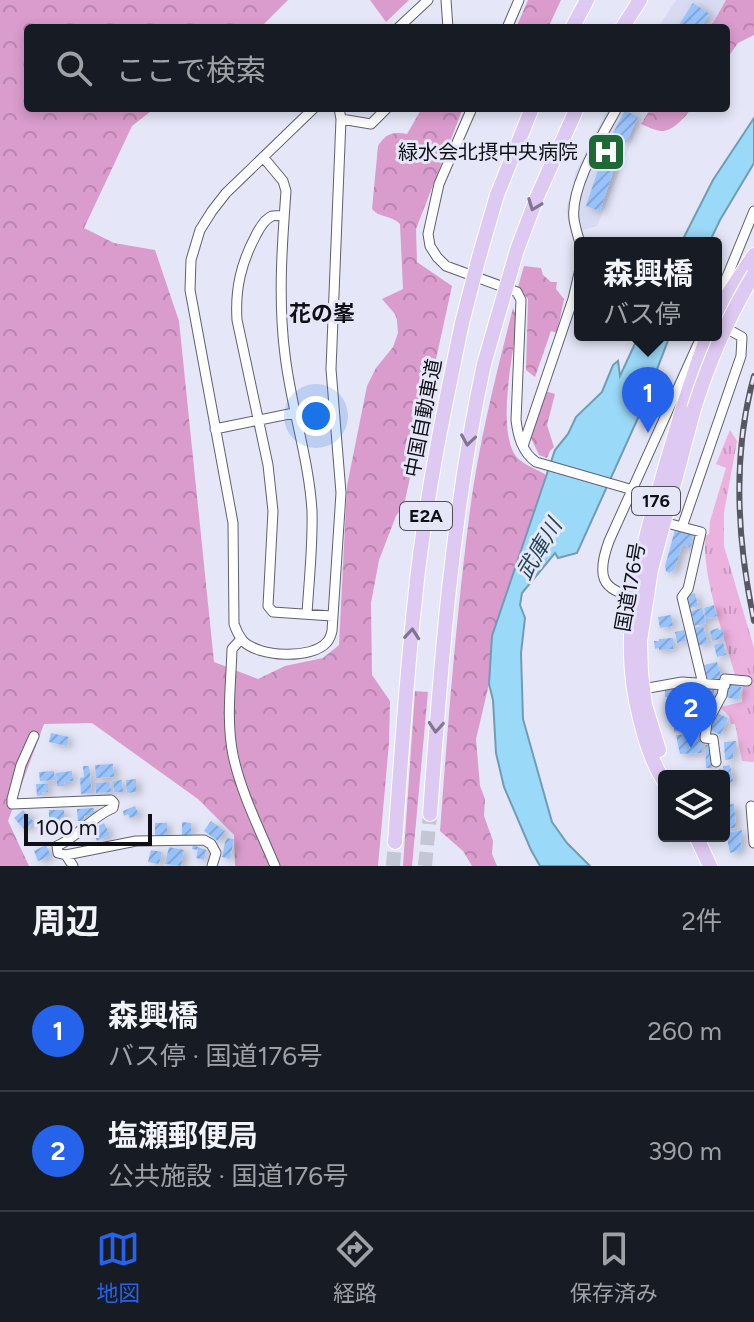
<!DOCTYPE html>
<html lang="ja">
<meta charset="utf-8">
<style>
body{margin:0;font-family:Figtree,"Noto Sans JP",sans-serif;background:#20242c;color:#f1f3f6}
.controls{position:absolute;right:24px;bottom:24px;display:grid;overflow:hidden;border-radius:8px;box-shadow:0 4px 12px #0003}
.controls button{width:72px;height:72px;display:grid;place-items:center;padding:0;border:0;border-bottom:2px solid #363941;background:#171b24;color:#f1f3f6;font:40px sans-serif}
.scale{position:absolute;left:24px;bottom:20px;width:128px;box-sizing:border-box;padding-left:8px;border:4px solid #0f1015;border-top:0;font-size:22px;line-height:28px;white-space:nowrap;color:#0f1015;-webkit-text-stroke:6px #e5e6f7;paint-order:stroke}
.you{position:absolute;left:316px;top:416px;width:28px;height:28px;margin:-20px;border:6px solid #fff;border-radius:50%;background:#1a73e8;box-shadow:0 0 0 12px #1a73e833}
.badge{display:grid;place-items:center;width:52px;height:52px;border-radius:50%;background:#2563eb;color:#fff;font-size:26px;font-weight:700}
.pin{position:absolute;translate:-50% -66px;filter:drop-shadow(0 2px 4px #0008)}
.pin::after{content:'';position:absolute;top:42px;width:28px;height:24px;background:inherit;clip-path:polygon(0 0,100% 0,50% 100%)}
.popup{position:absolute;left:574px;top:237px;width:148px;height:104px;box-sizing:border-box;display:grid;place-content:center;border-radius:8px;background:#171b24;filter:drop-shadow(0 2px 6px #0005);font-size:26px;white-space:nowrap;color:#9ea1a6}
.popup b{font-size:30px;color:#f1f3f6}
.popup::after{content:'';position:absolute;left:50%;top:100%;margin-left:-16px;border:16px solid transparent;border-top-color:#171b24}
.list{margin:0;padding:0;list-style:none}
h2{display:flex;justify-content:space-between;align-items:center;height:104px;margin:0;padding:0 32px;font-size:34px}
h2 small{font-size:26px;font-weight:400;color:#9ea1a6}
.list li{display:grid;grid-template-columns:52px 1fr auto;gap:24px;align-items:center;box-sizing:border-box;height:120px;padding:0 32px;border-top:2px solid #363941}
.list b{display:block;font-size:30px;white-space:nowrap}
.list p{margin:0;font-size:26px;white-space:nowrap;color:#9ea1a6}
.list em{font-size:26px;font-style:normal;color:#9ea1a6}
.icon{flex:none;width:44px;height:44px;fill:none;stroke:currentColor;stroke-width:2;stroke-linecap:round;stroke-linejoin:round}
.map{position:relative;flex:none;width:754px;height:866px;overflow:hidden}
.search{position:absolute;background:#171b24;box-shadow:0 4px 12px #0003;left:24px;right:24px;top:24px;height:88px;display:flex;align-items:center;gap:20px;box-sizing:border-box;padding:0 28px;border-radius:8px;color:#9ea1a6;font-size:30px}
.sheet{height:344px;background:#171b24}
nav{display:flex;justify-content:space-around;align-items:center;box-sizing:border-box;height:112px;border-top:2px solid #363941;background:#171b24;font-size:22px;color:#9ea1a6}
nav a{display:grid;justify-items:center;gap:4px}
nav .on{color:#2563eb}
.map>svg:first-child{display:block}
.built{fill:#d8daf2}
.grass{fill:url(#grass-tufts)}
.forest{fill:url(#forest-crowns)}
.water{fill:#9bd9f8;stroke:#719db4;stroke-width:2}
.building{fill:url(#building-hatch);filter:url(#shadow)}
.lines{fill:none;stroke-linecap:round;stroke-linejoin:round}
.highway-tunnel{stroke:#c5c6d5;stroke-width:14;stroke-dasharray:14 7;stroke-linecap:butt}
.minor-casing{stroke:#60616f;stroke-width:11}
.highway-casing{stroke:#fff;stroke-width:16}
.minor{stroke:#fff;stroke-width:9}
.highway{stroke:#dec9f2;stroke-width:14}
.rail-casing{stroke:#565760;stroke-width:6}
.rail{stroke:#e5e6f7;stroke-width:3;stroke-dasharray:9;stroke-linecap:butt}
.highway-bridge-casing{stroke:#fff;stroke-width:16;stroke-linecap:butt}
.highway-bridge{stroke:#dec9f2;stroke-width:14}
.oneway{stroke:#81768f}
.labels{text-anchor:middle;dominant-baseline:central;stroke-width:6;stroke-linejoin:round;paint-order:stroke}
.shield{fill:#e5e6f7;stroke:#4f5059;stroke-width:2}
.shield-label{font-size:18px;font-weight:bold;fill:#0f1015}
.poi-label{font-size:20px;fill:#0f1015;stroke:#e5e6f7;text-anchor:end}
.street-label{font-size:20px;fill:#0f1015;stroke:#e5e6f7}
.neighbourhood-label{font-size:22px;font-weight:bold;fill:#0f1015;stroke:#e5e6f7}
.water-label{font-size:22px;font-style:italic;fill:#1f4454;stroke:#e5e6f7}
</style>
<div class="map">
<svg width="754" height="866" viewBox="0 0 754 866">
<defs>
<pattern id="grass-tufts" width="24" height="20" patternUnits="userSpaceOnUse" patternTransform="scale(2)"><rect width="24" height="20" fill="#ecb2df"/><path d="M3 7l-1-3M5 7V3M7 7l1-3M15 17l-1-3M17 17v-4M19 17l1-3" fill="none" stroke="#c998be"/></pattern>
<pattern id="forest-crowns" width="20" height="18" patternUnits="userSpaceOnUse" patternTransform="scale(2)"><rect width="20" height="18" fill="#d99ccc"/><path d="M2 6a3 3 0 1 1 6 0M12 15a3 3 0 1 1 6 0" fill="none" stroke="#b985ae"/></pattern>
<pattern id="building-hatch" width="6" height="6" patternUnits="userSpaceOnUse" patternTransform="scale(2)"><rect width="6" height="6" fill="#97c2fc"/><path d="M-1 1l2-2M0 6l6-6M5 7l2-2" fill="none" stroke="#81a6d7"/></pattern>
<filter id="shadow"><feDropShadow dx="4.5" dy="2.5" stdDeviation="4" flood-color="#0004"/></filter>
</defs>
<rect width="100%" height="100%" fill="#e5e6f7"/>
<path class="built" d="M676,0h50l-13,23 -10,5h-45z
M608,108h43l-16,25 -38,93 -26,7 -5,-22 10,-40z"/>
<path class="grass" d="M730,430l7,11 -13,72v33l30,102v114l-12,-1 -7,-37h-4l-2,-8 -9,-9 22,-5 1,-18 6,-1 -2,-7 -11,3c-12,-45 -33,-96 -31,-143l4,-2 1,-13 16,-53 -10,-4z"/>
<path class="forest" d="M0,0h288l-28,28h-232v80h127l-23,18 -48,102 30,15 41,7 24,71 35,341 44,17 27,-13 38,-8 16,-13 8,-159 20,-100 9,-18 17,-21 5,-14 -1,-13 -2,-6 -13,-15 21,-10 -3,-65c-8,-9 -21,-6 -28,-15l6,-63c7,-12 15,-15 29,-12l15,-26h41l-47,121 1,33 35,24 -48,219 -8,11 -17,44 -8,43 1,72 18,26 -1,42 -11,123h-143l-1,-31 -36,-36 -106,-76 -48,1 -36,97 21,45h-29z
M370,0h39l-23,22z
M528,0h33l-13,28h-32z
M726,0h28v35l-16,8 -12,17v-32h-23l10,-5z
M651,108h41c-7,9 -19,24 -32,23 -6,-1 -14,-5 -19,-7z
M524,266l17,2 2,7 8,7h6l-1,7 8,10 -7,34 -6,-2 -16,46 -9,-7 2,-71 -10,-12z
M513,308l5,12c-5,32 -21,107 -3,135 6,9 22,14 31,20l-54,161 -3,48 -13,55 4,47 5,13 -1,17 9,25 -1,13 5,12h-25l-9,-15 -23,-20c8,-107 16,-214 30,-321 9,-68 26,-135 43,-202z
M545,391l10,3 -8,31 7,22 -4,4 -3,7 -8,-3 -8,-17z
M415,691l13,1 -16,174h-9z"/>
<path class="water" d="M754,118v45l-34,57 -11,23h-28l32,-63z
M639,335h31l-28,74 -65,144 -19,5 -3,-5 -33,40 -2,12 5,13 -4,35 2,66 29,103 15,21 23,23h-50l-9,-16 -27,-63 -8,-34 -3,-53 -4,-16 3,-48 63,-186 13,-16 8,-17 26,-25 11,-27 5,-4 2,15z"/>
<path class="building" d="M693,3l17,11 -10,14h-23z
M625,110l13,7 -12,25 -14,-7z
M605,149l14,5 -19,57 -14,-5z
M675,530l18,5 -3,12 -8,-2 -7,24 -6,4 -3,-2 -1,-5z
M695,593l3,13 -8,2 -3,-13z
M714,605l3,11 -11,3 -2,-11z
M702,608l4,15 -11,3 -4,-15z
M671,615l2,11 -13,2 -2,-11z
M703,626l5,17 -10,3 -4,-18z
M718,628l1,2 3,-1 2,9 -12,3 -2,-10z
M684,630l2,11 -9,2 -2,-11z
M673,638v11l-14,1v-2l-4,1 -1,-8h5v-2z
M723,642l3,13 -9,2 -3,-12z
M717,662l5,17 -14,3 -4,-17z
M730,683l12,4 -4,13 -12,-3z
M703,686l12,2 -3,18 -13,-3z
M681,687v9l-16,1v-9z
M683,687h12v12l-12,1z
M717,713l11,5 -7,17 -11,-5z
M674,717h10l1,14 -11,1z
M51,733l18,4 -2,9 -18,-4z
M701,734l1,19 -22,1 -4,-19z
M736,741v7h-3v11l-8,1 -1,-18z
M711,744l1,24h-6l-1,-23z
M113,764l1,13 -18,1 -1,-13z
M730,765l3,17 -9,2v-8h-4l-1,-7h4v-3z
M83,766h6l3,27 -11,1 -1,-16 4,-1z
M54,771l1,9 -15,1 -1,-9z
M72,771l1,10 -9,1 1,4h-8l-1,-13z
M136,779v13l-9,1 -1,-13z
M122,780l1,12h-9l-1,-11z
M110,782l1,10 -15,1 -1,-10z
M36,784h12v8h-6l1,3 -6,1z
M734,804l2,24 -12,1v-24z
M135,806l4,9 -9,3 -2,-4 -4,2 -1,-5z
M94,808l1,7 -11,1 1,5 -7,1 -1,-13z
M23,810l11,12 -9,8 -11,-12z
M49,810h15v9h-15z
M211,821l14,10 -7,10 -14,-10z
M182,822l9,1v12h-9z
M104,823l6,12 -13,6 -5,-11z
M155,823h12v12h-12z
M742,830l1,8h-3l2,12 -12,3 -4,-20z
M226,838l8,1 -4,20 -8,-2z
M46,845l5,11 -13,5 -4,-10z
M193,845l13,5 -2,10 -8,-2 2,-8 -6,-1z
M169,847l15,3 -3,16 -16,-2z
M151,850l11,2 -3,12 -11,-2z"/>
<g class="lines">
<path class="highway-tunnel" d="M393,866l2,-24
M425,866l5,-52"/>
<g class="minor-casing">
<path id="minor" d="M446,0l2,28
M398,28l30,-28
M507,28l12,-28
M314,108l-88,85 -14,18 -12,19 -9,30 -1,30 43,233 1,101c2,6 5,12 9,17 15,16 69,19 84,1 3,-3 4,-7 5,-11l9,-138 -10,-124 10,-250 -2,-11
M472,108l-33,76 -11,50 2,12 7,11 9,9 71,26 4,8 -5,120c2,16 6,32 20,42l97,28
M341,119l30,5 16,-16
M263,157l20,24 3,10c-4,54 -8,110 -1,164 6,52 24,104 27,156 1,34 -3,69 -5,103
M284,216c-2,0 -10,-1 -12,0 -7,3 -13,13 -16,19 -15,28 -21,54 -19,85l31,145 5,46 -5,95 5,6 59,4
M580,243c-2,-7 -5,-16 -6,-24 -4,-32 28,-83 43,-111
M717,301l37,-90
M215,429l79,-16
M523,446l50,-147 7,-30
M663,522l38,10 -13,57 -6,8 21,87
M682,527l59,-171 1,-19 -18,-10
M639,597c-40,-5 -42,-23 -30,-56l89,-197
M241,639l-9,10c-1,35 -6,71 1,106 8,38 27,75 42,111
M643,689l39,-7 43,3
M34,736l-13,29 -9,34v5l99,-4 3,3 -1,5c-22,9 -35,29 -56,38l1,7 8,2 70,-14 68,-1 7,4 5,9 -4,13
M716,762l-3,-23 -8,-1 2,-15 15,-28 3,-16 22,2
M751,806l3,37
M66,855l7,11"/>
</g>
<g class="highway-casing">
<path id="highway" d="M572,28l15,-28
M622,28l18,-28
M497,195l35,-87
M716,317l9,-18 29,-44
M659,750l-14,-45 -4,-32 -1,-32 11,-71 43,-161
M664,781c-12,-18 -19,-41 -24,-62 -23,-88 1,-166 25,-251 13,-45 26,-89 43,-133
M430,814c11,-152 22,-301 54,-450
M696,836l14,30
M395,842c6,-81 11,-162 20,-243 9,-93 28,-185 47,-276"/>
</g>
<use href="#minor" class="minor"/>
<use href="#highway" class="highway"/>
<g class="rail-casing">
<path id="rail" d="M754,376c-22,79 -17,164 0,245"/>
</g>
<use href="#rail" class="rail"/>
<g class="highway-bridge-casing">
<path id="highway-bridge" d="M462,323l17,-66 18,-62
M484,364l33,-114 20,-53 40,-89
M694,409c15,-48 34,-92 60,-135"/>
</g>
<use href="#highway-bridge" class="highway-bridge"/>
</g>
<defs><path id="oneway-chevron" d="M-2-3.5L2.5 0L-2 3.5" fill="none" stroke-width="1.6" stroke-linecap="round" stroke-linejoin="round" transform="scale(2)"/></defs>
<g class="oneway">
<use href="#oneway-chevron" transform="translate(534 205) rotate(111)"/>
<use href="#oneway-chevron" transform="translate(468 440) rotate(99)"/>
<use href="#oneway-chevron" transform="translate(412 634) rotate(-85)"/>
<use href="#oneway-chevron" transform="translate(436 727) rotate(94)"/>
</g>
<defs>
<g id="hospital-square" transform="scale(2)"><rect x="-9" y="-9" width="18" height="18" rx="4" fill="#1f6937" stroke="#e5e6f7"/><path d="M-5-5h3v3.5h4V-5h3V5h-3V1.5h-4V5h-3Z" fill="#fff"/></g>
</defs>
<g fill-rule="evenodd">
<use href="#hospital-square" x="606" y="152"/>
</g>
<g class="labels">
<g class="shield">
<rect x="632" y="487" width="48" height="28" rx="6"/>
<rect x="400" y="502" width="52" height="28" rx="6"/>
</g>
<g class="shield-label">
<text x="656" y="501">176</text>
<text x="426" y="516">E2A</text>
</g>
<g class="poi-label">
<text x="578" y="152">緑水会北摂中央病院</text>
</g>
<g class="street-label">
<text transform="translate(423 418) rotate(-79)">中国自動車道</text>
<text transform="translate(630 587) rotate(-80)">国道176号</text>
</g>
<g class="neighbourhood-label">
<text x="322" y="313">花の峯</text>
</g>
<g class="water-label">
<text transform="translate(539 549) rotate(-59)">武庫川</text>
</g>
</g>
</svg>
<div class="controls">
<button><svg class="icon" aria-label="layers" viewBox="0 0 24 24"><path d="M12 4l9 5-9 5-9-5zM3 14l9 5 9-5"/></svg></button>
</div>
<div class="scale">100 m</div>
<div class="you"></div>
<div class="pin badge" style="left:648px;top:433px">1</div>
<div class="popup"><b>森興橋</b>バス停</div>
<div class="pin badge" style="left:691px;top:748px">2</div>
<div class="search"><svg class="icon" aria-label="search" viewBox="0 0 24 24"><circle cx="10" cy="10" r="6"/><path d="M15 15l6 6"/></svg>ここで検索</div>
</div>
<section class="sheet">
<h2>周辺<small>2件</small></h2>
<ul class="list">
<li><span class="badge">1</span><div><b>森興橋</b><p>バス停 · 国道176号</p></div><em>260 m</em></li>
<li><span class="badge">2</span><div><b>塩瀬郵便局</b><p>公共施設 · 国道176号</p></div><em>390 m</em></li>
</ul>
</section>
<nav>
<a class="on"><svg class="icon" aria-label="map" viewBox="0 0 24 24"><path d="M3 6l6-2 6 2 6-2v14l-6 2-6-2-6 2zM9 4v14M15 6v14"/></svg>地図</a>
<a><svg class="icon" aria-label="directions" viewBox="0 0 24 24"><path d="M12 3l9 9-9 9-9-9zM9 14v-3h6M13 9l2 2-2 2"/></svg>経路</a>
<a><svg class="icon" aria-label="saved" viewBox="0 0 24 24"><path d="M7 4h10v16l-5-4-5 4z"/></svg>保存済み</a>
</nav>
